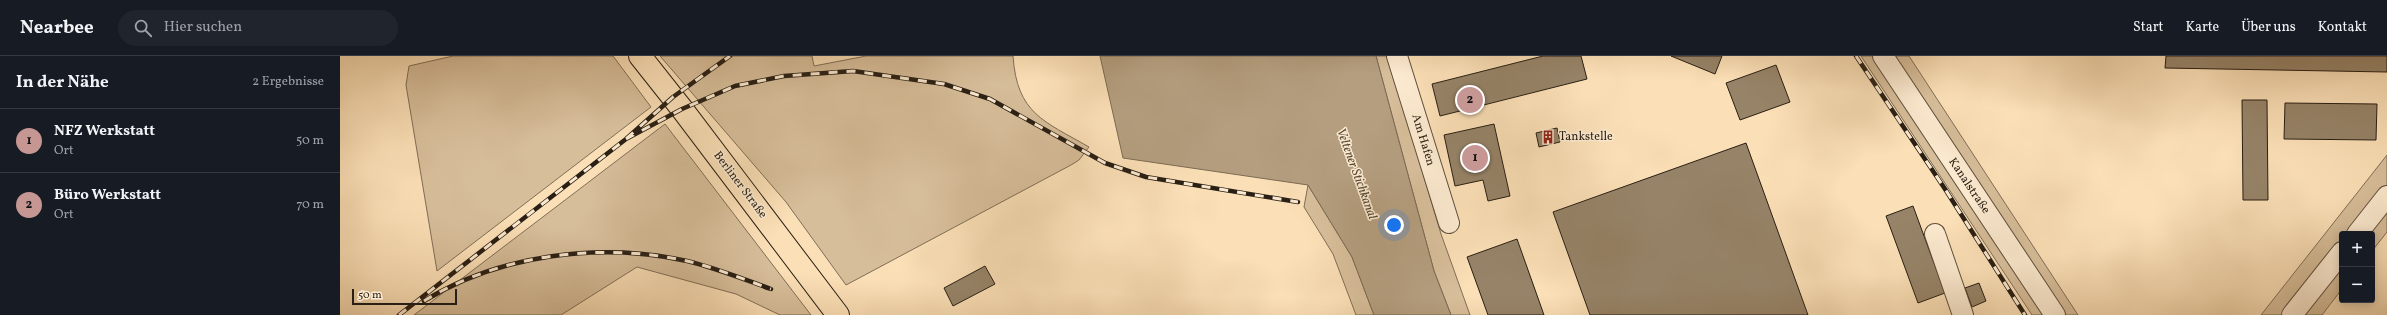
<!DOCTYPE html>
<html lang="de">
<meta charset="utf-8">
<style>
body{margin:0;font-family:Vollkorn,serif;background:#20242c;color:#f1f3f6}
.controls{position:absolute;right:12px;bottom:12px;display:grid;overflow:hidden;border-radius:4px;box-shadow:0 2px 10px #0003}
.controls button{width:36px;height:36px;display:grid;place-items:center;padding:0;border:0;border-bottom:1px solid #363941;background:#171b24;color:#f1f3f6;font:20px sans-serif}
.scale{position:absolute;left:12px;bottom:10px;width:105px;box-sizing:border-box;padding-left:4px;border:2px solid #291f14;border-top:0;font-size:11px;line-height:14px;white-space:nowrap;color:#291f14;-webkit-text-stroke:3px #fcead0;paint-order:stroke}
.you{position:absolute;left:1054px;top:169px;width:14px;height:14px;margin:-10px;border:3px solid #fff;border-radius:50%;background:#1a73e8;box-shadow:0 0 0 6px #1a73e833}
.badge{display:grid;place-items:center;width:26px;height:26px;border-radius:50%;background:#c59692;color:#111;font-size:13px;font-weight:700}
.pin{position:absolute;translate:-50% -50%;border:2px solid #fff;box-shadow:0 1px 4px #0006}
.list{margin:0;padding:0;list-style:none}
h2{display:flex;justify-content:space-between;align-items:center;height:52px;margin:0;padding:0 16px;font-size:17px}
h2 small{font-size:13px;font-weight:400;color:#9ea1a6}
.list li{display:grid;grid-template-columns:26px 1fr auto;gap:12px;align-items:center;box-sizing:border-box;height:64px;padding:0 16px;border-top:1px solid #363941}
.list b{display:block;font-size:15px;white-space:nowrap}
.list p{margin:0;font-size:13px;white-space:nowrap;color:#9ea1a6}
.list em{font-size:13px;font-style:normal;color:#9ea1a6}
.icon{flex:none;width:22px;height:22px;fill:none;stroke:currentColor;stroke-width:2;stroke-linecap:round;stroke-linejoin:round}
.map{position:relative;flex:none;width:2047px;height:259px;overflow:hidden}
header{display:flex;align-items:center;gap:24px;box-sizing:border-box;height:56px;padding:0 20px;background:#171b24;border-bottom:1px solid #363941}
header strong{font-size:19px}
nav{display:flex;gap:22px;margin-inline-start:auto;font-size:14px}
.search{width:280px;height:36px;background:#20242c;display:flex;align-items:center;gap:10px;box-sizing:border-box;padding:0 14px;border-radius:22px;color:#9ea1a6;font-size:15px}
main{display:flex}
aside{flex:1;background:#171b24}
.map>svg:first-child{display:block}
.green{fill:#d7be9a;stroke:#806e57}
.water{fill:#b49e7f;stroke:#7c6b54}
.building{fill:#968368;stroke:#291f14}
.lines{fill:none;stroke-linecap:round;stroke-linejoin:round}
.minor-casing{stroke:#5e4f3c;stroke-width:22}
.major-casing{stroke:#291f14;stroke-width:24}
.minor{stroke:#fcead0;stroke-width:20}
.major{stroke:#fbdfb6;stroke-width:22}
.rail-casing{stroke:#291f14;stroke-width:4.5}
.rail{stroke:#fcead0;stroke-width:3;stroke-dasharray:9;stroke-linecap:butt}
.labels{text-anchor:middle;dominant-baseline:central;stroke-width:3;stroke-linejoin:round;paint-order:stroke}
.poi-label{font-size:12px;fill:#291f14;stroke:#fcead0;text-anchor:start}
.street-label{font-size:12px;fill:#291f14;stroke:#fcead0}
.water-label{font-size:13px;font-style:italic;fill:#5a4b39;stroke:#fcead0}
</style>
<header>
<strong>Nearbee</strong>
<div class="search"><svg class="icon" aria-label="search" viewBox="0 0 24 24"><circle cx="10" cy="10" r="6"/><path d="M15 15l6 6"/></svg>Hier suchen</div>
<nav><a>Start</a><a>Karte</a><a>Über uns</a><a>Kontakt</a></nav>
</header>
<main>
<aside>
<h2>In der Nähe<small>2 Ergebnisse</small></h2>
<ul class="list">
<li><span class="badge">1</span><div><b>NFZ Werkstatt</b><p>Ort</p></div><em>50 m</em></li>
<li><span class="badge">2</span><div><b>Büro Werkstatt</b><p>Ort</p></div><em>70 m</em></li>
</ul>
</aside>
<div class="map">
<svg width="2047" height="259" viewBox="0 0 2047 259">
<rect width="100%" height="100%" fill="#fbdfb6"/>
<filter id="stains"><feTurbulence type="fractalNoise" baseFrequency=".005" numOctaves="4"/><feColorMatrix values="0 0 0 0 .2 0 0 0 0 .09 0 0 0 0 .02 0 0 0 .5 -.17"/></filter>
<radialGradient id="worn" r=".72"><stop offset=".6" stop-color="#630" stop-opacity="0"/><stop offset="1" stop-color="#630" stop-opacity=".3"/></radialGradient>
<path class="green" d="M113,0h160l38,51 -214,164 -31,-186 3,-19z
M320,0h152l2,10 52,-10h147c4,58 31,65 76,91l-10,13 -8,5 -225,120 -60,-83z
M1036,0h12l53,178 29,81h-19l-17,-44z
M1521,0h48l169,259h-46z
M325,68l146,191h-31l-44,-21 -99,-27 -76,48h-147z
M2047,99v77l-15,19v-17h-30v55l-20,26h-61z
M968,129l44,72 22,58h-18l-23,-61 -29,-47z"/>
<path class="water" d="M760,0h276l58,215 17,44h-77l-22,-58 -44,-72 -185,-27z"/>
<path class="building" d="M1203,0h38l6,23 -147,37 -8,-32z
M1331,0h51l-7,18z
M1826,0h221v16l-222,-4z
M1436,9l14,37 -50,18 -14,-37z
M1902,44h25l1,100h-25z
M1945,47l92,1 -1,36 -92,-1z
M1154,68l16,72 -22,5 -5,-21 -28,6 -11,-51z
M1217,72l3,14 -21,5 -3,-14z
M1406,87l62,172h-218l-37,-103z
M1573,150l32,87 -27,10 -32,-87z
M1177,183l27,76h-56l-21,-58z
M645,210l10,18 -42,22 -9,-18z
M1639,227l7,18 -14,6 -7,-19z"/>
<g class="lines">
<g class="minor-casing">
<path id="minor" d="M1057,0l52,167
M1543,0l172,259
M1595,178l28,81
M2017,178l30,-38
M1952,259l50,-63"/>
</g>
<g class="major-casing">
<path id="major" d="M300,0l42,53 156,206"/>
</g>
<use href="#minor" class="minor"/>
<use href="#major" class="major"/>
<g class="rail-casing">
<path id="rail" d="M1516,0l89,133 80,126
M286,83l56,-30 53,-23 49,-10 69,-5 91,13 46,15 115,64 41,14 152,25
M84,245c76,-47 177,-59 263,-40 29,7 56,18 84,28
M59,259l227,-176 47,-42 57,-41"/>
</g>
<use href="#rail" class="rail"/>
</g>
<defs>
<g id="building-bare" transform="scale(1.08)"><path d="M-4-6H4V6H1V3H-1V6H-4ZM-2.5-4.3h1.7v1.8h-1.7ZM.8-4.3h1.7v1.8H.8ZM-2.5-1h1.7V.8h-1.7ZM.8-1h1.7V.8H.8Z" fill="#8f2418" stroke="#fcead0" stroke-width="2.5" paint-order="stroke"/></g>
</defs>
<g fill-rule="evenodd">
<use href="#building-bare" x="1208" y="81"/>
</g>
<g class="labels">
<g class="poi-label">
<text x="1219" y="81">Tankstelle</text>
</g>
<g class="street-label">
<text transform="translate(1083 84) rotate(73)">Am Hafen</text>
<text transform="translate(400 129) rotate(53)">Berliner Straße</text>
<text transform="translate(1629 130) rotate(56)">Kanalstraße</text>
</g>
<g class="water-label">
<text transform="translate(1016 118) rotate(70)">Veltener Stichkanal</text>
</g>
</g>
<rect width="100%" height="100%" filter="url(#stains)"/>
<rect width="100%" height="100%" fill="url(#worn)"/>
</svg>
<div class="controls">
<button>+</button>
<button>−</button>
</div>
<div class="scale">50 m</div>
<div class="you"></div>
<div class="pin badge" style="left:1135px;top:102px">1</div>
<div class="pin badge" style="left:1130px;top:44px">2</div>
</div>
</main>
